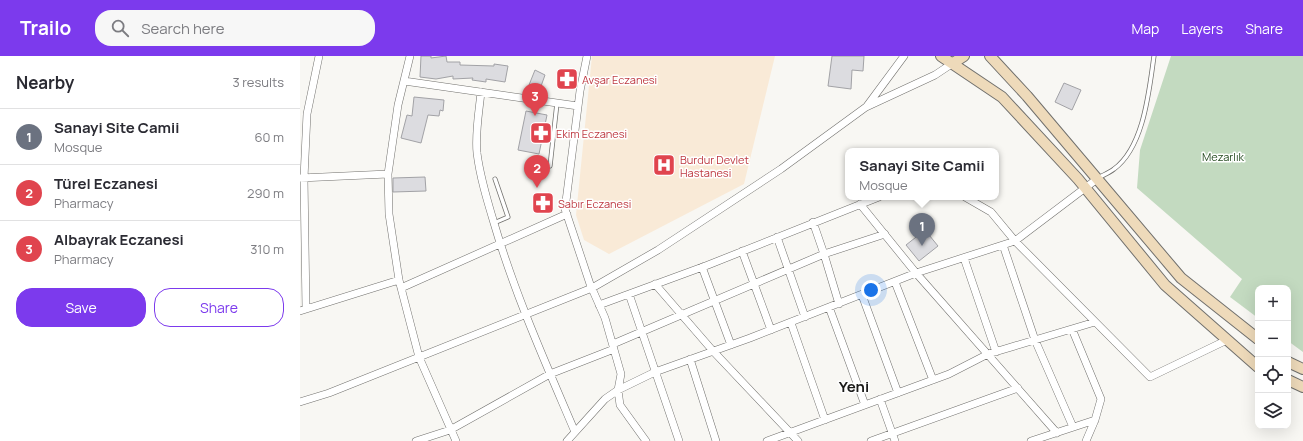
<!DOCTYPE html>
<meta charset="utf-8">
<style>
body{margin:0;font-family:Manrope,sans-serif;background:#f7f7f7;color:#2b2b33}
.controls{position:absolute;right:12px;bottom:12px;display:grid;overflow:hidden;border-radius:8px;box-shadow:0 4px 16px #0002}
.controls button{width:36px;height:36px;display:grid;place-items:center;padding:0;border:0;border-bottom:1px solid #e1e1e2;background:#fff;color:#2b2b33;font:20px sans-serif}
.you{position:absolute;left:571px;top:234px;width:14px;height:14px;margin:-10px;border:3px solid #fff;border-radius:50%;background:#1a73e8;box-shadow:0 0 0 6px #1a73e833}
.badge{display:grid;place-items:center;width:26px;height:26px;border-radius:50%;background:#7c3aed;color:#fff;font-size:13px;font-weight:700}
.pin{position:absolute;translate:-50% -33px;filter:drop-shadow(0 1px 2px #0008)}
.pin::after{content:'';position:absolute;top:21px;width:14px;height:12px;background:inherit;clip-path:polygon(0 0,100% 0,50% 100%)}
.popup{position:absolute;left:545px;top:92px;width:154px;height:52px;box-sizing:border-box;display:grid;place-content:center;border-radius:8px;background:#fff;filter:drop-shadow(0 1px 3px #0005);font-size:13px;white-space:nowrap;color:#7c7c81}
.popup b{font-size:15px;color:#2b2b33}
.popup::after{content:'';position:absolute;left:50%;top:100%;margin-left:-8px;border:8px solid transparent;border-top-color:#fff}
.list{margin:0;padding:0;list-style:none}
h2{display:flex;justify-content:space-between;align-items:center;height:52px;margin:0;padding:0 16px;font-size:17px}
h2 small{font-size:13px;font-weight:400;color:#7c7c81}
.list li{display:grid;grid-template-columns:26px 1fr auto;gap:12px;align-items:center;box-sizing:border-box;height:56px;padding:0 16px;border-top:1px solid #e1e1e2}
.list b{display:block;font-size:15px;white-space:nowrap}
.list p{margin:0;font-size:13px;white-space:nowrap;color:#7c7c81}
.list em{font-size:13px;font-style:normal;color:#7c7c81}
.actions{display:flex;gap:8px;padding:12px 16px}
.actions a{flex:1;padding:9px 0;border:1px solid #7c3aed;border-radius:16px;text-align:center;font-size:14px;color:#7c3aed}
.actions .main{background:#7c3aed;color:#fff}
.icon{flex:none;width:22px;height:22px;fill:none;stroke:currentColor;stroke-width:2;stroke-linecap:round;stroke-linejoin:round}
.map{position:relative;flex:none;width:1003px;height:385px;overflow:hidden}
header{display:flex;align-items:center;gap:24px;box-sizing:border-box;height:56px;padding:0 20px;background:#7c3aed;color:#fff}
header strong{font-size:19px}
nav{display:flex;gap:22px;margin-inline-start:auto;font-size:14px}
.search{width:280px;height:36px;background:#f7f7f7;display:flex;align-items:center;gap:10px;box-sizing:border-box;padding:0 14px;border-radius:16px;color:#7c7c81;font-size:15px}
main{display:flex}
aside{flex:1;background:#fff}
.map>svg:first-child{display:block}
.medical{fill:#f9ead7}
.green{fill:#c3dac0}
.building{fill:#dcdce0;stroke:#a2a2a6}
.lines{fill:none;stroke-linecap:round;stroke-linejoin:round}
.service-casing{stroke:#71706d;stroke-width:5}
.minor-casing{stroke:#71706d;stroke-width:8}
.secondary-casing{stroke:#71706d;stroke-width:12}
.service{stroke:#fff;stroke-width:3.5}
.minor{stroke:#fff;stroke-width:7}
.secondary{stroke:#eedaba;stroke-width:10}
.labels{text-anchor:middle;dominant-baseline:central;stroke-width:3;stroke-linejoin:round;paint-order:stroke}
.health-label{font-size:11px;fill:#be3a42;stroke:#fff;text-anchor:start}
.park-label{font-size:11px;fill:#274c22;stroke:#fff}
.district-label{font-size:15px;font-weight:bold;fill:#1c1c1a;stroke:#fff}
</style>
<header>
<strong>Trailo</strong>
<div class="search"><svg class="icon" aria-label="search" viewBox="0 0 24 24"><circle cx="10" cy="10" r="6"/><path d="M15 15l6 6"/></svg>Search here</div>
<nav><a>Map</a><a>Layers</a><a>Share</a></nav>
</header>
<main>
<aside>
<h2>Nearby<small>3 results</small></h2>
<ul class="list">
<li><span class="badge" style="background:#6b7280">1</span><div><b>Sanayi Site Camii</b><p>Mosque</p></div><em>60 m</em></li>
<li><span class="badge" style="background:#e0444e">2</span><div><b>Türel Eczanesi</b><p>Pharmacy</p></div><em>290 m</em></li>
<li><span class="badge" style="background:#e0444e">3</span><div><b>Albayrak Eczanesi</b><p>Pharmacy</p></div><em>310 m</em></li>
</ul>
<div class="actions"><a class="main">Save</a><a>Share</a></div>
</aside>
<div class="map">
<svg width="1003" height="385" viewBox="0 0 1003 385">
<rect width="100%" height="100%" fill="#f8f7f3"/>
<path class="medical" d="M292,0h183l-31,128 -135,70 -25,-14 -8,-25z"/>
<path class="green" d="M871,0h132v296l-15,-11v-53h-30v30l-28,-21 12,-18 -105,-91 3,-38z"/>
<path class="building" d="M121,0h10v2l15,-2 1,6h13v3l34,1v-2l14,2 -3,16 -19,-3v3l-14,-2 1,-2 -20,1v-3l-17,3 -16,-2z
M532,0h32l-1,15 -11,-1 -1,19 -23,-3z
M235,14l10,5 -5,14 -11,-4z
M764,27l17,7 -9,20 -17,-8z
M114,41l30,3 -1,11 -3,-1 -1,6 -11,-1 -7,28 -20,-5 6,-23 5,1z
M226,55l21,4 -8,39 -21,-4z
M125,121l1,14 -33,1v-14z
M625,174l13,16 -19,15 -13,-16z"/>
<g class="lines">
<g class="service-casing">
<path id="service" d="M250,110l7,-63
M798,122c5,-3 11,-5 16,-9 30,-22 35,-78 40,-113
M194,167l14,-6 -13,-38"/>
</g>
<g class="minor-casing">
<path id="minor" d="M110,0l-12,49 -10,69 1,40 10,66 20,77 37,84
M287,0l-7,35 -15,118 25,75 15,34 16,56 -3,16 2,15 26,36
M104,25l174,25
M181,36c-2,20 -6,41 -4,61 3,24 10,47 17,70 21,72 52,141 81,209
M567,50l37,-50
M0,122l88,-4
M665,141l26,15 24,29 135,136 77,-37
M560,148l56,69 141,160
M477,181l28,80
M703,189l32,95 38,87
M442,195l29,79
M664,202l32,94
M402,211l29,78
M595,226l38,98
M355,228l58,67 85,90
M101,232l166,-74
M329,238l50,147
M562,239l36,98
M539,248l-15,-50 61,-20
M299,249l109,-40 171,-68
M529,251l36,98
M6,253l-2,-131 3,-64 12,-58
M0,255l99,-31
M491,267l34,97
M772,273l29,70 -6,21 -9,21
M313,288l211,-90 -11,-32
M390,303l26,82
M580,343l15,42
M0,346l29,-9 263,-105 66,-38 123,-81 85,-62 69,-32 18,-12
M116,385l34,-11 100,-56 64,-25
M267,385l38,-42 13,-9 37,-18 95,-34 166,-65 99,-32 82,-62
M467,385l182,-67 39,-20 107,-32
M571,385l147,-53
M731,385l64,-21"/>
</g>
<g class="secondary-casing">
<path id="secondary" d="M641,0l61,41 76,82 87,106 93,82
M690,0l37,40 154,182 77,61
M653,7l11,-7
M988,306l15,7
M988,324l15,7"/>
</g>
<use href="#service" class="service"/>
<use href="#minor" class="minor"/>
<use href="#secondary" class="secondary"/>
</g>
<defs>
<g id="pharmacy-square" transform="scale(1.15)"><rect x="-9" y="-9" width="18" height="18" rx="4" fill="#e0444e" stroke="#fff"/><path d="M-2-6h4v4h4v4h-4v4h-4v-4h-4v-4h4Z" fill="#fff"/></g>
<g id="hospital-square" transform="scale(1.15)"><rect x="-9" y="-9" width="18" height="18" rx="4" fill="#e0444e" stroke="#fff"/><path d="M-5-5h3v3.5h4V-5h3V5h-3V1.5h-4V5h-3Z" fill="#fff"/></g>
</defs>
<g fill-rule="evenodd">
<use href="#pharmacy-square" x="267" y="23"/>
<use href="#pharmacy-square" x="241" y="77"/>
<use href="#hospital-square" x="364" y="109"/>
<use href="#pharmacy-square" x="243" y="147"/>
</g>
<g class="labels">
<g class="health-label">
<text x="282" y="23">Avşar Eczanesi</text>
<text x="256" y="77">Ekim Eczanesi</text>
<text x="380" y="103">Burdur Devlet<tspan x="380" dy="13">Hastanesi</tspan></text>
<text x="258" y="147">Sabır Eczanesi</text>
</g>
<g class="park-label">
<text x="923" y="100">Mezarlık</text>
</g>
<g class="district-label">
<text x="554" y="330">Yeni</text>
</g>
</g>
</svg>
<div class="controls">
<button>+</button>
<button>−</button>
<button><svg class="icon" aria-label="locate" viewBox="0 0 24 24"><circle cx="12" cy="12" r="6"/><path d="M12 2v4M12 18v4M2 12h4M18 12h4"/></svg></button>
<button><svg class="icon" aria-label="layers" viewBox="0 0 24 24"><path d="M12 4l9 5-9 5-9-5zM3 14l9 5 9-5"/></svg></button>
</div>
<div class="you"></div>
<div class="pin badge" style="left:622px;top:190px;background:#6b7280">1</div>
<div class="popup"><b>Sanayi Site Camii</b>Mosque</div>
<div class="pin badge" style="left:237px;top:132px;background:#e0444e">2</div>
<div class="pin badge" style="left:235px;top:60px;background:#e0444e">3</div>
</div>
</main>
